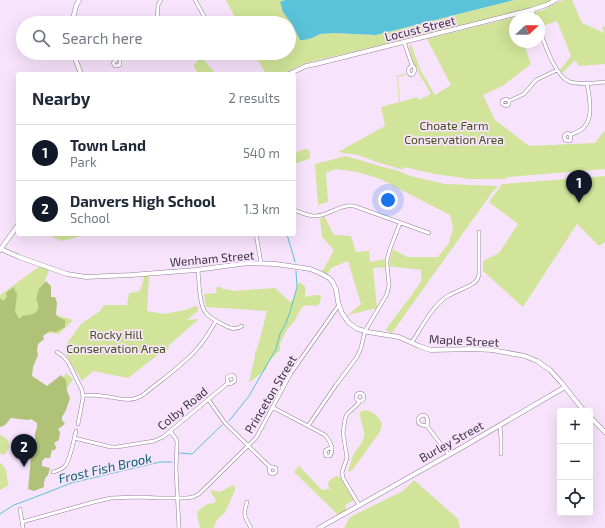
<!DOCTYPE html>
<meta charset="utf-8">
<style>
body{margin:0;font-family:"Exo 2",sans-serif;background:#f2f2f3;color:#1f2937}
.controls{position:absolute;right:12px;bottom:12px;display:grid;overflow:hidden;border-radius:4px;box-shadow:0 4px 16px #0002}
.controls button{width:36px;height:36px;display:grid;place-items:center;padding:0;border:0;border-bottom:1px solid #e0e1e3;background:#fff;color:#1f2937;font:20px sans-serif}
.compass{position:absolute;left:509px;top:12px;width:36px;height:36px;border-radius:50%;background:#fff;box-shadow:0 4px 16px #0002;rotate:68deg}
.you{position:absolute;left:388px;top:200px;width:14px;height:14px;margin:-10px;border:3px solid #fff;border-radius:50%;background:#1a73e8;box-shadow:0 0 0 6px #1a73e833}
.badge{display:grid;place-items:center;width:26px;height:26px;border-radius:50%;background:#111827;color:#fff;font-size:13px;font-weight:700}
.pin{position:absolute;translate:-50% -33px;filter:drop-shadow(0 1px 2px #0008)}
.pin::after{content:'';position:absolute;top:21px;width:14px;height:12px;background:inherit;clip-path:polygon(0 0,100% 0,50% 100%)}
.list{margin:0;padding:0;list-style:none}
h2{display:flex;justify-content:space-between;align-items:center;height:52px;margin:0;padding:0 16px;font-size:17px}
h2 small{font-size:13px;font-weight:400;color:#747a83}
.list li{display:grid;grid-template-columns:26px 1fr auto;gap:12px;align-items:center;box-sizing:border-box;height:56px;padding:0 16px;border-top:1px solid #e0e1e3}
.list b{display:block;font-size:15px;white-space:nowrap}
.list p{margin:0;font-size:13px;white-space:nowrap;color:#747a83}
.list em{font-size:13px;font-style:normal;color:#747a83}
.icon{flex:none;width:22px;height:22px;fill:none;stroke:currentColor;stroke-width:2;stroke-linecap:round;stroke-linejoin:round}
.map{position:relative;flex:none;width:605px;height:528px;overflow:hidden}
.search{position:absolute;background:#fff;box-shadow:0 4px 16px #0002;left:16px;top:16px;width:280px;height:44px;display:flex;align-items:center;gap:10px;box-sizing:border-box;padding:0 14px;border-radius:22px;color:#747a83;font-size:15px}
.panel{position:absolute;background:#fff;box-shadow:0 4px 16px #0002;left:16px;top:72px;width:280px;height:164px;border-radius:4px}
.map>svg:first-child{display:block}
.green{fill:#d1e499}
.forest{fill:#afc277}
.water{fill:#5ac2d9}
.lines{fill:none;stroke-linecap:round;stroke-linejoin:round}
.stream{stroke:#5ac2d9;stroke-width:1}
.street-casing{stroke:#957e9a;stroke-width:4}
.secondary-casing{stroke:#957e9a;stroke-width:5}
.street{stroke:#fff;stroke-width:3}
.secondary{stroke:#fff;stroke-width:4}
.labels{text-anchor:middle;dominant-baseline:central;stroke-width:3.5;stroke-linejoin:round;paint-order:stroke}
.street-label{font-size:12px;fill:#3c323e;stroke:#f7e3fc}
.park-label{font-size:12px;fill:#46521c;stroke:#f7e3fc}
.water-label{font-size:13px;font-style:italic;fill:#096373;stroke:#f7e3fc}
</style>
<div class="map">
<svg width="605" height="528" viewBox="0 0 605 528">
<rect width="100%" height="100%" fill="#f7e3fc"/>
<path class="green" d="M226,0h59l-5,2 3,10 9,12 8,16 12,-2 8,-4 13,-1 43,2 138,-35h39l-21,9 -226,54 -24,11h-16l-12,-21h35v-30h-51z
M563,0h9l10,23 22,10 -2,-6 3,-1v38l-26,2 -4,-6 -13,13 -2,-3 11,-14 -14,-35 -18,6v-9h-24v24h8l8,22 -27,21 -21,10 12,25 34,26 66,-3 9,-12 1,2v36l-98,8 -1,2h-36l-35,-5 -31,-7v2h-4l-23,-7 -19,-7 -20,-3 47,-26 -4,-19 18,-5 -2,-26 8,-2 1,1 -8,2 2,25 18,-5 1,3 12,-6 -13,-22v-4l-4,-3 -5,-18 2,-3 9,25 15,26 16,-10 -24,-46 116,-29z
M201,56h1l1,3 13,15h-16c-3,-2 -6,-5 -6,-9z
M304,149l5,1 1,4v4l-4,2 -12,4v-10z
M346,156l37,11 16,4 11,5 35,8 53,2 -7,8 -100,140 -5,-5 25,-33 11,-16 -1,-6v-4l-33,-4 5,-17 14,8h31l11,-14 4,-15 -3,-13 -70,-36 -23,-7 -21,-3 -10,4 2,29 -10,3 -3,-41z
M605,176v66l-6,4 -22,-22 -54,83 -40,-36v-10l16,-8 19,-29 -29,-22 13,-18z
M324,216l10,19 17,1 5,16 13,-1 1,11 16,-3v8l-13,1 4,40 -29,7 13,-11 -13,-43 -17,7 -4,7 -5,-3 12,-22 -12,-13 -2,-18z
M42,234h39l-3,3 -17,4 -10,-5h-7z
M40,266l9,4 -7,18 -1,26 19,2 13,4 -14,14 -18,-2 -11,43 25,16 11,-18 7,6 -27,42 -46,-7v-119z
M144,276h5l-2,35 17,3 21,-4 10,-4 3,1v4l-11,9 12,-1 -31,27 1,2 -2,2 -4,1 -35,27 -35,-7 -11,10 -15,-25 -2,-10 16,-22 19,-13 4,-6h23l2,-12 11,-2 4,-13z
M299,282c9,5 6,7 6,15h1l9,-2h4l2,2 -1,6 -4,3 -8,-1 -6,2 -8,15 -6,6 -4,7 -4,9v6l-11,11 -3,8 -6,5 -11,9 6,-27v-4l2,-2 10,-39 -61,-4 -2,-13 13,-1 -1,-3 1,-3h3l3,2h3l7,2 42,-3 15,14c8,-5 5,-14 9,-20z
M365,410c9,2 12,5 17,13l-2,9 -27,37 -4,3h-1c2,-6 3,-13 6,-18 3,-6 8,-10 10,-17 2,-6 -5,-17 -4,-25z
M1,435l6,4 2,6 -2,7 -4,3 -3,-2v-17z
M0,463c10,7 5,13 9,22l-9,5z
M299,466l23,24 8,-1 -2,-4 1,-4 7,-5 4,1 10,18 4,5 -9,5 2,6 -8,5 -10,-10 -35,-34z
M414,480l44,39 2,9h-116l6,-11 53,-26z
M233,485l2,2v3l-10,22 -9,9 -2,7h-14l-3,-13 1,-4 9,-7 7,-1 2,-2 -1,-3 -4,-5v-3l9,2z"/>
<path class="forest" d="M46,281l5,5v11h4l2,6 -1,11 2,3 7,3v7l-9,5 -6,-1 -7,5 1,3 -6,5 -1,6 1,5 -5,12 -1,9 15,10 14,-11 5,5 1,11 3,7 -4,12 -4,7v3l3,4 -7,5 2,3 -1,8 -5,3 2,4 -1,3h-3l-2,8h-5l-3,3v5l8,2 -2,7c-4,3 -4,7 -4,12l-10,4 -6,-2 3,-31 4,-19v-5l2,-7v-4l-6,-4 -3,1 -17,-2c-4,4 -5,8 -11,9v-129l3,3 4,-4 -1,-4 8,-6 1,4 2,3 -2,18 4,6 1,1 2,-3c4,-1 8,-1 11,-2 7,-3 6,-9 3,-15l3,-10z"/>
<path class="water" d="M285,0h229l-138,35 -43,-2 -13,1 -8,4 -8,2h-4l-8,-16 -9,-12 -3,-10z"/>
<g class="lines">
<path class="stream" d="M287,234c2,10 6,18 8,28
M229,421l20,-25 27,-47 4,-15 6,-11 5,-14 6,-22 -1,-16
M180,453l12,1 30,-29
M0,514l14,-9 32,-12 25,-10 89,-21h12"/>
<g class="street-casing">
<path id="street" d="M195,0l13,23
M532,10l3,8
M157,23l1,-18 3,-5
M539,28c5,14 16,49 31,54 11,3 24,1 35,0
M404,42l8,23c-3,3 -5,5 -3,8l2,2 2,-1 2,-4 -1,-3 -2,-2
M119,57l-6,6 2,3h1l4,-1v-12
M509,101v3l-3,2 -4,-2v-3l4,-2 3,2 15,-7 12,-14 21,-10
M570,135l1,3 -1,3 -5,-1 -1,-4 2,-2 2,-1 2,2c5,-2 11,-4 14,-8 10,-9 5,-32 3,-44
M294,210c6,2 14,6 21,6 14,0 24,-12 39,-10l75,27
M256,234l5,29
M198,270c1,10 1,36 8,43 4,5 12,9 18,12 7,4 12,5 18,1
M412,342c10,-15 19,-34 34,-45 7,-5 27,-11 30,-16 2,-2 2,-4 3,-6v-43
M57,352l6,4 5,6 14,28 1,8 -5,26
M356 397a4 4 0 1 1 8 0a4 4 0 1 1-8 0Z
M83,395c7,0 13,0 19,1 16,1 26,8 41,-1 18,-15 38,-28 54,-46 8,-9 13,-18 19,-28
M208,399l17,24 45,44h3l3,1v4l-3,2 -3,-1 -1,-4 1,-2
M272,407l53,28c5,6 10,14 5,21h-4l-1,-4 1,-2 6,-3
M308,426l28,-41 21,-28 4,-9 4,-17 22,-37 2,-9 -2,-21v-4l3,-11 10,-26
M427,426c-5,-1 -10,-1 -9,-7l2,-3 4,-1c4,2 4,7 3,11l22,29
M500,426l1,13v15
M170,431l6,8 1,3 -1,27 3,59
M74,438l37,9h6l37,-6 9,-4 65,-54 2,1 5,-3v-2l-1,-3 -2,-1 -5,2v2l1,4
M53,472c4,-1 9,-3 12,-6 5,-5 9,-27 11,-35
M247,502c-4,13 -3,14 4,26
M359,505l-16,-27 -1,-6 5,-14 -4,-25 2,-14 2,-5 10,-9 3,-4
M20,509l3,19
M22,522l72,-20 17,-4 27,-1 21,1h28l6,-1 6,-3 57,-56 35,-65 48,-68"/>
</g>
<g class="secondary-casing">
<path id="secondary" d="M72,23l4,-17 3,-6
M73,53l8,21
M289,74l17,-8 10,-2 215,-54 15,-5 10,-5
M1,249l18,8 48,17 19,3 45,-2 65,-5 52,-7 28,1 34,5 10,4 9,5 3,3 4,8 2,13 4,11 7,10 9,6 10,3 31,5 20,9 12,4 42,-1 19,1 33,6 12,5 13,9 11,12 23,29
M0,250l18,-25
M590,417l15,15
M319,528l142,-80 104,-61"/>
</g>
<use href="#street" class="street"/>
<use href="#secondary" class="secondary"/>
</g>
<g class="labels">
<g class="street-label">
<text transform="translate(420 28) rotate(-14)">Locust Street</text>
<text transform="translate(212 258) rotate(-5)">Wenham Street</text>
<text transform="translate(464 340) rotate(3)">Maple Street</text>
<text transform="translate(270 394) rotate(-59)">Princeton Street</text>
<text transform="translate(182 408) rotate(-39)">Colby Road</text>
<text transform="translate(451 441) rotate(-29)">Burley Street</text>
</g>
<g class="park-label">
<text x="454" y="125">Choate Farm<tspan x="454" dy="14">Conservation Area</tspan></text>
<text x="116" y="334">Rocky Hill<tspan x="116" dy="14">Conservation Area</tspan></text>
</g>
<g class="water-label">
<text transform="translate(105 468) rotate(-13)">Frost Fish Brook</text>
</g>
</g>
</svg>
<div class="controls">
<button>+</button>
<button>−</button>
<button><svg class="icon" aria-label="locate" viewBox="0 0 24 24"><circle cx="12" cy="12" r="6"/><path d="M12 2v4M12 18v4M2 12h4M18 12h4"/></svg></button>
</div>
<svg class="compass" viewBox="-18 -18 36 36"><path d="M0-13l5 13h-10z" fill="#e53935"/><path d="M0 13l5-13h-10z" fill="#747a83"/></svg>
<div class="you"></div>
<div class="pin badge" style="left:579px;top:203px">1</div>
<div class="pin badge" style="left:24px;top:467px">2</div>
<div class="search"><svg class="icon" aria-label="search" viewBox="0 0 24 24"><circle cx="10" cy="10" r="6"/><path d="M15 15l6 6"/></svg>Search here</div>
<section class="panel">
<h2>Nearby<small>2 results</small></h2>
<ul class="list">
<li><span class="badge">1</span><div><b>Town Land</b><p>Park</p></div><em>540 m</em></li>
<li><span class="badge">2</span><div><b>Danvers High School</b><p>School</p></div><em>1.3 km</em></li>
</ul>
</section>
</div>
